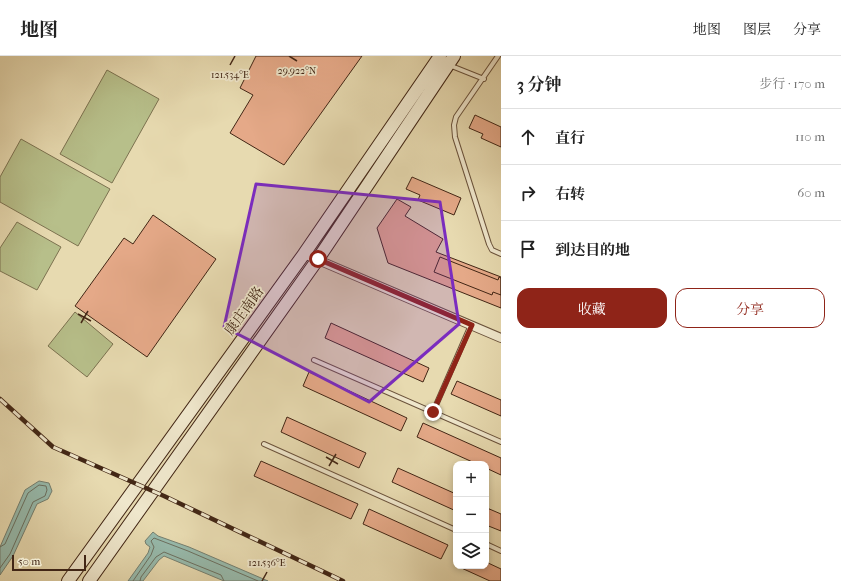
<!DOCTYPE html>
<html lang="zh">
<meta charset="utf-8">
<style>
body{margin:0;font-family:"IM FELL French Canon","Noto Serif SC",serif;background:#f2f2f2;color:#222}
.controls{position:absolute;right:12px;bottom:12px;display:grid;overflow:hidden;border-radius:8px;box-shadow:0 2px 6px #0003}
.controls button{width:36px;height:36px;display:grid;place-items:center;padding:0;border:0;border-bottom:1px solid #e0e0e0;background:#fff;color:#222;font:20px sans-serif}
.scale{position:absolute;left:12px;bottom:10px;width:74px;box-sizing:border-box;padding-left:4px;border:2px solid #422615;border-top:0;font-size:11px;line-height:14px;white-space:nowrap;color:#422615;-webkit-text-stroke:3px #efe7cc;paint-order:stroke}
.stop{position:absolute;width:12px;height:12px;margin:-9px;border:3px solid #8f2418;border-radius:50%;background:#fff}
.stop.end{background:#8f2418;border-color:#fff;box-shadow:0 1px 4px #0008}
.list{margin:0;padding:0;list-style:none}
h2{display:flex;justify-content:space-between;align-items:center;height:52px;margin:0;padding:0 16px;font-size:17px}
h2 small{font-size:13px;font-weight:400;color:#767676}
.list li{display:grid;grid-template-columns:26px 1fr auto;gap:12px;align-items:center;box-sizing:border-box;height:56px;padding:0 16px;border-top:1px solid #e0e0e0}
.list b{display:block;font-size:15px;white-space:nowrap}
.list em{font-size:13px;font-style:normal;color:#767676}
.actions{display:flex;gap:8px;padding:12px 16px}
.actions a{flex:1;padding:9px 0;border:1px solid #8f2418;border-radius:12px;text-align:center;font-size:14px;color:#8f2418}
.actions .main{background:#8f2418;color:#fff}
.icon{flex:none;width:22px;height:22px;fill:none;stroke:currentColor;stroke-width:2;stroke-linecap:round;stroke-linejoin:round}
.map{position:relative;flex:none;width:501px;height:525px;overflow:hidden}
header{display:flex;align-items:center;gap:24px;box-sizing:border-box;height:56px;padding:0 20px;background:#fff;border-bottom:1px solid #e0e0e0}
header strong{font-size:19px}
nav{display:flex;gap:22px;margin-inline-start:auto;font-size:14px}
main{display:flex}
aside{flex:1;background:#fff}
.map>svg:first-child{display:block}
.green{fill:#b7bf8a;stroke:#7c7250}
.water{fill:#97baac;stroke:#757f70}
.lines{fill:none;stroke-linecap:round;stroke-linejoin:round}
.shore{stroke:#6c7060;stroke-width:1}
.building{fill:#e5a988;stroke:#422615}
.lane-casing{stroke:#6b533c;stroke-width:6}
.street-casing{stroke:#6b533c;stroke-width:10}
.secondary-casing{stroke:#422615;stroke-width:14}
.lane{stroke:#efe7cc;stroke-width:4}
.street{stroke:#efe7cc;stroke-width:8}
.secondary{stroke:#efe7cc;stroke-width:12}
.rail-casing{stroke:#422615;stroke-width:4.5}
.rail{stroke:#efe7cc;stroke-width:3;stroke-dasharray:9;stroke-linecap:butt}
.route{stroke:#8f2418;stroke-width:5}
.marked{fill:#7b2cbf;fill-opacity:0.2;stroke:#7b2cbf;stroke-width:3;stroke-linejoin:round}
.ticks{fill:none;stroke:#422615;stroke-width:1.5}
.labels{text-anchor:middle;dominant-baseline:central;stroke-width:3.5;stroke-linejoin:round;paint-order:stroke}
.street-label{font-size:14px;fill:#422615;stroke:#efe7cc}
.ticks-label{font-size:10px;text-anchor:middle;fill:#422615;stroke:#efe7cc;stroke-width:3.5;stroke-linejoin:round;paint-order:stroke}
</style>
<header>
<strong>地图</strong>
<nav><a>地图</a><a>图层</a><a>分享</a></nav>
</header>
<main>
<div class="map">
<svg width="501" height="525" viewBox="0 0 501 525">
<rect width="100%" height="100%" fill="#e7dab0"/>
<filter id="stains"><feTurbulence type="fractalNoise" baseFrequency=".005" numOctaves="4"/><feColorMatrix values="0 0 0 0 .2 0 0 0 0 .09 0 0 0 0 .02 0 0 0 .5 -.17"/></filter>
<radialGradient id="worn" r=".72"><stop offset=".6" stop-color="#630" stop-opacity="0"/><stop offset="1" stop-color="#630" stop-opacity=".3"/></radialGradient>
<path class="green" d="M107,14l52,29 -47,84 -52,-29z
M21,83l89,50 -32,57 -78,-44v-25z
M17,166l44,25 -24,43 -37,-19v-23z
M75,256l38,32 -26,33 -39,-31z"/>
<path class="water" d="M39,425l10,2 3,8 -4,8 -11,5 -24,52 -13,19v-28l25,-57z
M153,476l5,4 31,11 79,34h-44l-60,-25 -5,4 -16,21h-15l20,-28 2,-6 -4,-3 -1,-3z"/>
<g class="lines">
<path class="shore" d="M0,491l5,-3 23,-51 11,-8 7,1 1,4 -2,6 -12,6 -23,52 -10,14
M133,525l18,-26 3,-8 -3,-6 3,-3 34,13 70,30
M140,525l1,-4 15,-20 8,-5 57,23 3,6"/>
</g>
<path class="building" d="M256,0h106l-78,109 -54,-32 23,-38 -13,-7z
M475,59l26,12v20l-20,-9 2,-4 -14,-6z
M412,121l49,21 -7,17 -36,-15 2,-5 -14,-6z
M397,143l14,8 -6,9 38,23 -7,13 65,25v31l-113,-45 -11,-35z
M153,159l63,44 -69,98 -72,-51 49,-68 9,6z
M440,201l58,23 1,-3 2,1v17l-8,-3 -1,3 -58,-23z
M331,267l98,45 -6,14 -98,-44z
M309,316l98,46 -6,13 -98,-45z
M457,325l44,19v16l-50,-22z
M287,361l79,36 -7,15 -78,-36z
M423,367l78,35v17l-15,-7v-4h-9l-60,-27z
M261,405l97,43 -7,15 -97,-43z
M398,412l58,26v17l-64,-29z
M487,452l14,6v17l-15,-6z
M369,453l79,36 -7,14 -78,-35z
M486,506l15,7v12h-11l-33,-15h29z"/>
<g class="lines">
<g class="lane-casing">
<path id="lane" d="M498,0l-42,61 -2,8 1,12 34,107 3,6 9,4
M449,9l35,14
M314,304l187,82
M433,356l38,-87
M264,388l192,86
M486,488l15,7"/>
</g>
<g class="street-casing">
<path id="street" d="M304,198l197,84"/>
</g>
<g class="secondary-casing">
<path id="secondary" d="M68,525l236,-327 136,-198
M89,525l229,-322 136,-203"/>
</g>
<use href="#lane" class="lane"/>
<use href="#street" class="street"/>
<use href="#secondary" class="secondary"/>
<g class="rail-casing">
<path id="rail" d="M0,343l53,48 111,49 179,85"/>
</g>
<use href="#rail" class="rail"/>
</g>
<g class="lines">
<path class="route" d="M318,203l154,66 -39,87"/>
</g>
<path class="marked" d="M256,128l184,18 19,122 -90,78 -145,-75z"/>
<path class="ticks" d="M289,0l8,5M230,9l5,-9M78,258l13,7M81,267l7,-12M326,401l12,7M329,410l7,-12M262,525l5,-9"/>
<g class="labels">
<g class="street-label">
<text transform="translate(244 255) rotate(-54)">康庄南路</text>
</g>
</g>
<g class="ticks-label">
<text x="297" y="18">29.922°N</text>
<text x="230" y="22">121.534°E</text>
<text x="267" y="510">121.536°E</text>
</g>
<rect width="100%" height="100%" filter="url(#stains)"/>
<rect width="100%" height="100%" fill="url(#worn)"/>
</svg>
<div class="controls">
<button>+</button>
<button>−</button>
<button><svg class="icon" aria-label="layers" viewBox="0 0 24 24"><path d="M12 4l9 5-9 5-9-5zM3 14l9 5 9-5"/></svg></button>
</div>
<div class="scale">50 m</div>
<div class="stop" style="left:318px;top:203px"></div>
<div class="stop end" style="left:433px;top:356px"></div>
</div>
<aside>
<h2>3 分钟<small>步行 · 170 m</small></h2>
<ul class="list">
<li><svg class="icon" aria-label="ahead" viewBox="0 0 24 24"><path d="M12 20V5M6 11l6-6 6 6"/></svg><div><b>直行</b></div><em>110 m</em></li>
<li><svg class="icon" aria-label="right" viewBox="0 0 24 24"><path d="M7 20v-9h11M14 6l5 5-5 5"/></svg><div><b>右转</b></div><em>60 m</em></li>
<li><svg class="icon" aria-label="arrive" viewBox="0 0 24 24"><path d="M6 21V4h12l-3 4 3 4H6"/></svg><div><b>到达目的地</b></div></li>
</ul>
<div class="actions"><a class="main">收藏</a><a>分享</a></div>
</aside>
</main>
